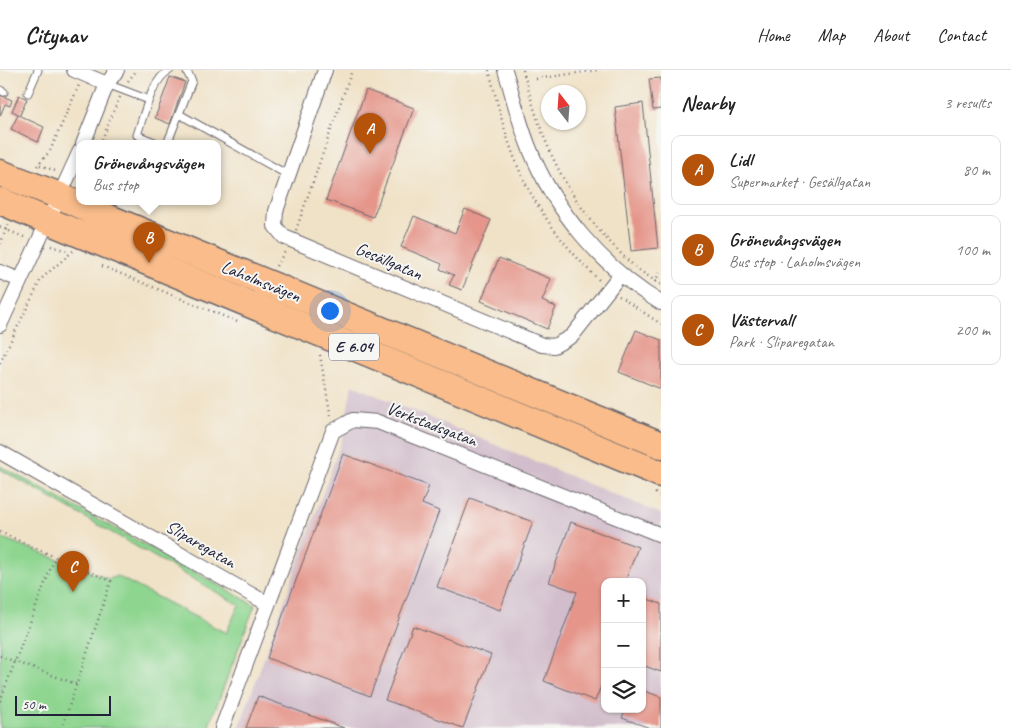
<!DOCTYPE html>
<meta charset="utf-8">
<style>
body{margin:0;font-family:Caveat,sans-serif;background:#f6f6f6;color:#222}
.controls{position:absolute;right:15px;bottom:15px;display:grid;overflow:hidden;border-radius:10px;box-shadow:0 1px 4px #0004}
.controls button{width:45px;height:45px;display:grid;place-items:center;padding:0;border:0;border-bottom:1px solid #e0e0e0;background:#fff;color:#222;font:25px sans-serif}
.compass{position:absolute;left:541px;top:15px;width:45px;height:45px;border-radius:50%;background:#fff;box-shadow:0 1px 4px #0004;rotate:343deg}
.scale{position:absolute;left:15px;bottom:12px;width:96px;box-sizing:border-box;padding-left:5px;border:2px solid #22223b;border-top:0;font-size:14px;line-height:18px;white-space:nowrap;color:#22223b;-webkit-text-stroke:4px #f6f6f2;paint-order:stroke}
.you{position:absolute;left:329px;top:240px;width:18px;height:18px;margin:-12px;border:4px solid #fff;border-radius:50%;background:#1a73e8;box-shadow:0 0 0 8px #1a73e833}
.badge{display:grid;place-items:center;width:32px;height:32px;border-radius:50%;background:#b45309;color:#fff;font-size:16px;font-weight:700}
.pin{position:absolute;translate:-50% -41px;filter:drop-shadow(0 1px 2px #0008)}
.pin::after{content:'';position:absolute;top:26px;width:18px;height:15px;background:inherit;clip-path:polygon(0 0,100% 0,50% 100%)}
.popup{position:absolute;left:76px;top:70px;width:145px;height:65px;box-sizing:border-box;display:grid;place-content:center;border-radius:10px;background:#fff;filter:drop-shadow(0 1px 4px #0005);font-size:16px;white-space:nowrap;color:#767676}
.popup b{font-size:19px;color:#222}
.popup::after{content:'';position:absolute;left:50%;top:100%;margin-left:-10px;border:10px solid transparent;border-top-color:#fff}
.list{margin:0;padding:0;list-style:none}
h2{display:flex;justify-content:space-between;align-items:center;height:65px;margin:0;padding:0 20px;font-size:21px}
h2 small{font-size:16px;font-weight:400;color:#767676}
.list li{display:grid;grid-template-columns:32px 1fr auto;gap:15px;align-items:center;box-sizing:border-box;height:70px;margin:0 10px 10px;padding:0 10px;border:1px solid #e0e0e0;border-radius:10px}
.list b{display:block;font-size:19px;white-space:nowrap}
.list p{margin:0;font-size:16px;white-space:nowrap;color:#767676}
.list em{font-size:16px;font-style:normal;color:#767676}
.icon{flex:none;width:28px;height:28px;fill:none;stroke:currentColor;stroke-width:2;stroke-linecap:round;stroke-linejoin:round}
.map{position:relative;flex:none;width:661px;height:658px;overflow:hidden}
header{display:flex;align-items:center;gap:30px;box-sizing:border-box;height:70px;padding:0 25px;background:#fff;border-bottom:1px solid #e0e0e0}
header strong{font-size:24px}
nav{display:flex;gap:28px;margin-inline-start:auto;font-size:18px}
main{display:flex}
aside{flex:1;background:#fff}
.map>svg:first-child{display:block}
.industrial{fill:#d1bdcb;fill-rule:evenodd}
.green{fill:#8ed590;stroke:#587c66}
.building{fill:#e5958a}
.lines{fill:none;stroke-linecap:round;stroke-linejoin:round}
.lane-casing{stroke:#6a656c;stroke-width:9}
.street-casing{stroke:#6a656c;stroke-width:16}
.highway-casing{stroke:#6a656c;stroke-width:29}
.path{stroke:#6a656c;stroke-width:2.5;stroke-dasharray:1 4;stroke-linecap:butt}
.lane{stroke:#fff;stroke-width:7}
.street{stroke:#fff;stroke-width:14}
.highway{stroke:#f9bc8a;stroke-width:26}
.labels{text-anchor:middle;dominant-baseline:central;stroke-width:4;stroke-linejoin:round;paint-order:stroke}
.shield{fill:#f6f6f2;stroke:#626272;stroke-width:1}
.shield-label{font-size:16px;font-weight:bold;fill:#22223b}
.street-label{font-size:18px;fill:#22223b;stroke:#f6f6f2}
</style>
<header>
<strong>Citynav</strong>
<nav><a>Home</a><a>Map</a><a>About</a><a>Contact</a></nav>
</header>
<main>
<div class="map">
<svg width="661" height="658" viewBox="0 0 661 658">
<rect width="100%" height="100%" fill="#f6f6f2"/>
<filter id="ink" filterUnits="userSpaceOnUse"><feTurbulence type="fractalNoise" baseFrequency=".02" numOctaves="2"/><feDisplacementMap in="SourceGraphic" scale="10" xChannelSelector="R" yChannelSelector="G"/><feConvolveMatrix kernelMatrix="1 2 1 2 8 2 1 2 1" color-interpolation-filters="sRGB"/></filter>
<filter id="wash" filterUnits="userSpaceOnUse"><feTurbulence type="fractalNoise" baseFrequency=".0096" numOctaves="4" result="noise"/><feDisplacementMap in="SourceGraphic" scale="20" xChannelSelector="R" yChannelSelector="G"/><feGaussianBlur stdDeviation="1.12" result="paint"/><feColorMatrix in="noise" values="0 0 0 0 0 0 0 0 0 0 0 0 0 0 0 0 0 1.4 0 .05"/><feComposite in="paint" operator="in"/></filter>
<g filter="url(#wash)">
<rect width="100%" height="100%" fill="#f0e2c7"/>
<path class="industrial" d="M352,315l309,129v214h-422l103,-288zM605,512h37v127h-37z"/>
<path class="green" d="M0,396l255,139 -47,123h-208v-191l109,42 8,-3 109,57 13,-28 -239,-136z"/>
<g id="blocks">
<path class="building" d="M170,7l15,5 -15,42 -15,-6z
M661,8v31l-8,1 -4,-31z
M366,20l48,18 -41,109 -47,-17z
M0,25l12,5 -2,6 -5,-2 -5,12z
M19,25l8,4 -7,16 -8,-4z
M643,33l15,145 -27,3 -16,-144z
M18,45l26,12 -6,15 -27,-13z
M465,139l26,11 -29,70 -13,-5 5,-10 -14,-6 2,-5 -41,-17 13,-31 41,17z
M499,188l52,21 -9,22 14,6 -9,22 -66,-28z
M636,260l25,10v49l-42,-17z
M343,384l86,32 -7,18 17,7 -69,185 -103,-38z
M470,428l63,24 -33,88 -63,-23z
M571,452l67,25 -13,35h-20v94l-10,25 -51,-20 33,-89 -28,-10z
M642,527l19,7v68l-19,-7z
M413,556l78,29 -28,73 -78,-28z
M642,620l19,7v31h-11l-28,-10 4,-9h16z
M258,626l86,32h-98z"/>
</g>
</g>
<g filter="url(#ink)">
<use href="#blocks" fill-opacity="0" stroke="#6a656c" stroke-width="1"/>
<g class="lines">
<g class="lane-casing">
<path id="lane" d="M107,14l42,16
M0,20l4,2
M28,23l10,-23
M179,44l109,61
M159,74l-22,-9c6,-17 15,-57 33,-65
M167,74l25,-63 -6,-11"/>
</g>
<g class="street-casing">
<path id="street" d="M74,0l33,14
M325,0l-49,141 -1,15 9,11 258,108 12,1 18,-10 48,-61
M505,0c8,26 14,52 24,77 25,64 74,121 132,156
M83,74l24,-60 10,-14
M0,202l20,8
M0,255l80,-174
M0,382l268,152
M222,658l111,-297 20,-11 25,2 283,113"/>
</g>
<g class="highway-casing">
<path id="highway" d="M0,103l60,23 32,15 569,234
M0,131l661,273"/>
</g>
<path class="path" d="M489,0c7,27 13,55 23,81 16,48 50,94 87,129
M523,0c22,84 47,137 112,197
M536,9l62,-9
M128,11l9,-11
M100,74l20,-47
M40,95l18,7
M37,96l13,-15 29,-66
M0,157l26,11
M296,160l56,-160
M0,174l9,-21
M51,176l16,5
M102,196l138,57
M276,196l10,-16
M639,200l22,15
M655,212l6,-12
M619,226l42,28
M320,285l11,63
M0,293l41,-84 32,-28
M655,423l6,3
M0,462l55,25
M0,586l76,28
M0,631l55,-144 56,24 -49,147"/>
<use href="#lane" class="lane"/>
<use href="#street" class="street"/>
<use href="#highway" class="highway"/>
</g>
</g>
<g class="labels">
<rect class="shield" x="329" y="263.5" width="50" height="27" rx="4"/>
<g class="shield-label">
<text x="354" y="277">E 6.04</text>
</g>
<g class="street-label">
<text transform="translate(389 191) rotate(23)">Gesällgatan</text>
<text transform="translate(261 211) rotate(22)">Laholmsvägen</text>
<text transform="translate(432 354) rotate(21)">Verkstadsgatan</text>
<text transform="translate(201 474) rotate(30)">Sliparegatan</text>
</g>
</g>
</svg>
<div class="controls">
<button>+</button>
<button>−</button>
<button><svg class="icon" aria-label="layers" viewBox="0 0 24 24"><path d="M12 4l9 5-9 5-9-5zM3 14l9 5 9-5"/></svg></button>
</div>
<svg class="compass" viewBox="-18 -18 36 36"><path d="M0-13l5 13h-10z" fill="#e53935"/><path d="M0 13l5-13h-10z" fill="#767676"/></svg>
<div class="scale">50 m</div>
<div class="you"></div>
<div class="pin badge" style="left:370px;top:84px">A</div>
<div class="pin badge" style="left:149px;top:193px">B</div>
<div class="popup"><b>Grönevångsvägen</b>Bus stop</div>
<div class="pin badge" style="left:73px;top:522px">C</div>
</div>
<aside>
<h2>Nearby<small>3 results</small></h2>
<ul class="list">
<li><span class="badge">A</span><div><b>Lidl</b><p>Supermarket · Gesällgatan</p></div><em>80 m</em></li>
<li><span class="badge">B</span><div><b>Grönevångsvägen</b><p>Bus stop · Laholmsvägen</p></div><em>100 m</em></li>
<li><span class="badge">C</span><div><b>Västervall</b><p>Park · Sliparegatan</p></div><em>200 m</em></li>
</ul>
</aside>
</main>
